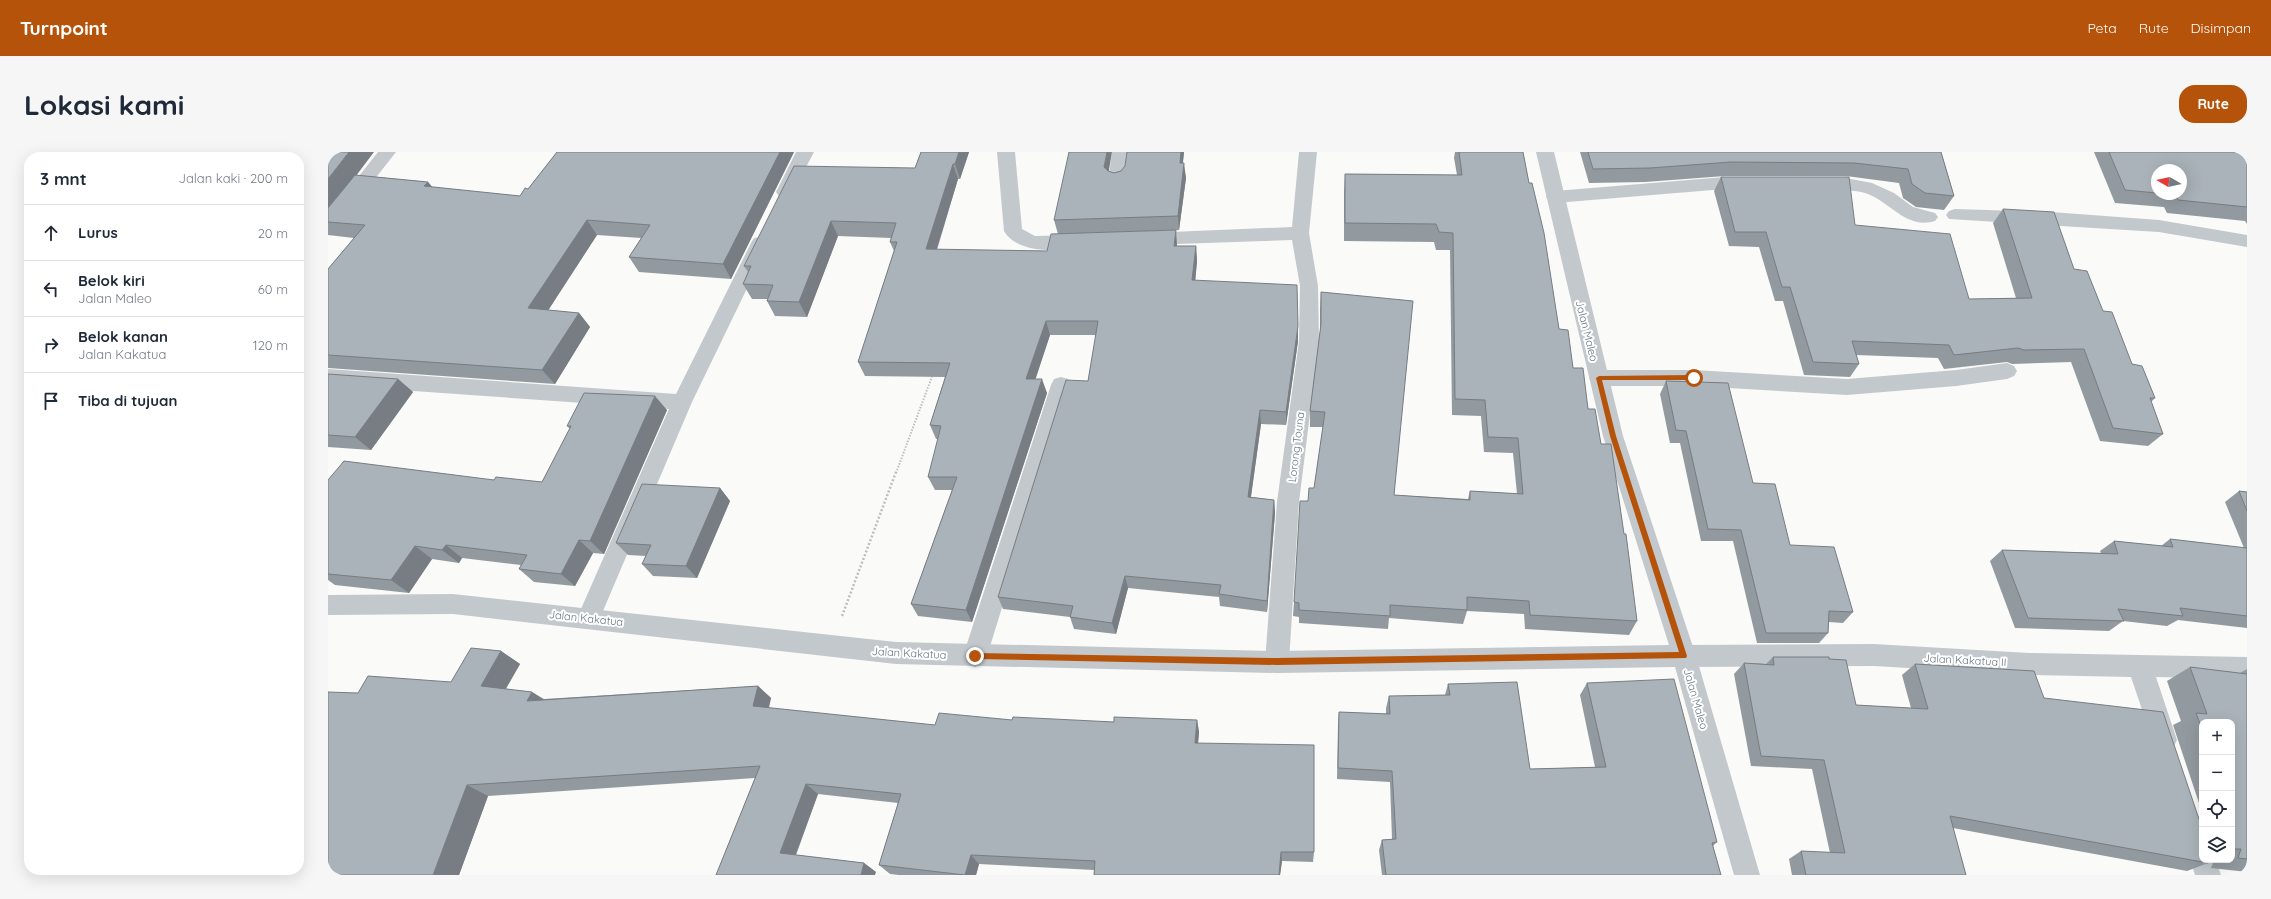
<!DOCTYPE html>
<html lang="id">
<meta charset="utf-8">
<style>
body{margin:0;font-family:Quicksand,sans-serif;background:#f6f6f7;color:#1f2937}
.controls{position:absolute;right:12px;bottom:12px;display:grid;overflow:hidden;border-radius:8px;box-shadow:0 4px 16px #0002}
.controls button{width:36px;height:36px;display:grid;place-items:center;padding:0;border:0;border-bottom:1px solid #e0e1e3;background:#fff;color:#1f2937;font:20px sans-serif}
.compass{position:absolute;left:1823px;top:12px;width:36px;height:36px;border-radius:50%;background:#fff;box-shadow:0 4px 16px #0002;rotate:279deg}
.stop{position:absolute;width:12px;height:12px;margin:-9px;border:3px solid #b45309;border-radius:50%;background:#fff}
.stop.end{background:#b45309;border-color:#fff;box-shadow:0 1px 4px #0008}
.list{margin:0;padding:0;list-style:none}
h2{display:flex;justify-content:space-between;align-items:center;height:52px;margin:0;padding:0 16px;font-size:17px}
h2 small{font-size:13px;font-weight:400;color:#747a83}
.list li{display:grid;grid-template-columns:26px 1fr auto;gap:12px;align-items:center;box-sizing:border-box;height:56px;padding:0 16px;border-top:1px solid #e0e1e3}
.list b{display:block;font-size:15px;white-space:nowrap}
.list p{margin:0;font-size:13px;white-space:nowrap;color:#747a83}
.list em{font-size:13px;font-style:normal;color:#747a83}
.icon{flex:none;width:22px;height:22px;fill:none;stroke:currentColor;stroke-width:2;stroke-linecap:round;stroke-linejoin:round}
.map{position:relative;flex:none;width:1919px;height:723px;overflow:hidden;border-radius:16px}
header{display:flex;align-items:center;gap:24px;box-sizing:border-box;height:56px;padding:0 20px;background:#b45309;color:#fff}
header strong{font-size:19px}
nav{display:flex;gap:22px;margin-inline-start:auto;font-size:14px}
.intro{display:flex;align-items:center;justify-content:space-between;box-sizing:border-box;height:96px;padding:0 24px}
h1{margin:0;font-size:28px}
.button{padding:10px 18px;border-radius:16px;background:#b45309;color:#fff;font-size:14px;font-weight:700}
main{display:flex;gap:24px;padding:0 24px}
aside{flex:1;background:#fff;border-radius:16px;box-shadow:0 4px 16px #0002}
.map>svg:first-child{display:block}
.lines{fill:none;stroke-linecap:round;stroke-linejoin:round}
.path-far1{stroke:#bbbfc2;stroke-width:2;stroke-dasharray:1.5 1.5;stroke-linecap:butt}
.path{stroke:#bbbfc2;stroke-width:2.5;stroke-dasharray:2 2;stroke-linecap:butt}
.minor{fill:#c3c8cc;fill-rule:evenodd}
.tertiary{fill:#c3c8cc;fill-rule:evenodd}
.wall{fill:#929a9f;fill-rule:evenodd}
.shaded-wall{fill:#777d82}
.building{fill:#aab3b9;stroke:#777d82}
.route{fill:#b45309}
.labels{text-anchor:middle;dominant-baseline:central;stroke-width:4;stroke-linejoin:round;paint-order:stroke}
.street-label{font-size:11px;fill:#657683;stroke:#fff}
</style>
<header>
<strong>Turnpoint</strong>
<nav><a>Peta</a><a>Rute</a><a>Disimpan</a></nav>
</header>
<div class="intro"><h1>Lokasi kami</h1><a class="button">Rute</a></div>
<main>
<aside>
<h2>3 mnt<small>Jalan kaki · 200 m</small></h2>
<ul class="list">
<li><svg class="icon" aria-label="ahead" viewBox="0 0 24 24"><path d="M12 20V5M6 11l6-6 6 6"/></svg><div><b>Lurus</b></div><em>20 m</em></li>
<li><svg class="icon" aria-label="left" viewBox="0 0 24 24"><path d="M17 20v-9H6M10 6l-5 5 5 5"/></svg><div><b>Belok kiri</b><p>Jalan Maleo</p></div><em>60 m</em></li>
<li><svg class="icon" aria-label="right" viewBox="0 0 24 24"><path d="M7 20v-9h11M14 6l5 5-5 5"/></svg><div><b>Belok kanan</b><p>Jalan Kakatua</p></div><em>120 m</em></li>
<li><svg class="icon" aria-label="arrive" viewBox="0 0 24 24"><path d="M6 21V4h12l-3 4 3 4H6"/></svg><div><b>Tiba di tujuan</b></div></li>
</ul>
</aside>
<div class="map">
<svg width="1919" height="723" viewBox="0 0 1919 723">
<rect width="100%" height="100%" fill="#fafaf8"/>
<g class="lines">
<path class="path-far1" d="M568,321l37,-99"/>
<path class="path" d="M514,464l54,-144"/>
<path class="minor" d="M50,0h18l-62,79 -6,2v-18z
M468,0h18l-23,44 -6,2 -6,-2 -3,-4z
M669,0h18l7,77 13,7 44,-1 6,1 3,5 -3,5c-22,6 -67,9 -81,-15z
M784,0h18l-4,28 -3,4 -6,2 -6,-2 -3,-4z
M971,0h18l-8,81 9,53 1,55 -20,161 -10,160 -4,8 -8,3 -8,-3 -4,-8 12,-160 22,-161 1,-55 -8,-46 -145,5 -6,-2 -3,-4 3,-4 6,-2 145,-6z
M1397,25l28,2 3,4 -3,4 -28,2 -170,14 -6,-2 -3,-4 3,-4 6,-2z
M1491,26l32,1 21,4 22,10 19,14 22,6 3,4 -3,4c-29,9 -45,-20 -70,-28 -17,-5 -35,0 -52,-5l-3,-4 3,-4z
M1627,57l96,3 108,8 88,15v12l-88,-15 -210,-13 -3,-4 3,-4z
M432,85l6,1 3,5 -77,159 -95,223 -8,3 -8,-3 -4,-7 92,-209 -341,-24v-16l348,25 75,-151 3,-5z
M1679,211l7,3 3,5 -3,5 -7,3 -51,7 -109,9 -153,-9h-95l-7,-3 -3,-5 3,-5 7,-3h95l153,9 109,-9z
M733,225l7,2 3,6 -84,271 -4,8 -8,3 -8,-3 -4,-8 88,-271 3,-6z
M1546,492l155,9 218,4v22l-91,-2 21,63 -4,8 -9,4 -9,-4 -24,-71 -102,-2 -155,-9 -190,1 -8,-3 -4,-8 4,-8 8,-3z
M1874,695v13h14l5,15h-26l-5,-15 4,-9z"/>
<path class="tertiary" d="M1208,0h18l69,284 73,220 64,219h-26l-59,-208 -398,6 -381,-9 -443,-50 -125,1v-20l125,-1 443,48 381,9 392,-6 -66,-209z"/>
</g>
<path class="wall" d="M229,0h237l-63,127 -92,-7 -10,-15 12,-19 -44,-3 -49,75 31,3 11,14 -35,57 -227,-16v-99l26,-31 -26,-3v-13l29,-47 71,7 4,5 88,9 8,-7z
M593,0h48l-9,27h-2l-21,71 110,1 11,-17 -4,-14 54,-49 6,2 70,-21 -1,11 3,15 -7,52 -89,3 87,13h19l1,15 -2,20 103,60 -12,84 -25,-1 -10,73 23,3 1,13 -8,99 -47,-6 -1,-9 -91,-9 -12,46 -42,-5 -4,-12 -67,-8 -5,-12 90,-216 8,-46h-46l-15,44 12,14 -75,229 -54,-6 -7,-12 41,-114h-17l-7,-13 10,-38h-2l-6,-14 15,-48 -80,-1 -7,-14 36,-111 -4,-9 1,-4 -53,-2 -31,81 -32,-1 -8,-15v-2h-15l-9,-15 5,-12 -4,-6 171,-98z
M1127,0h68l6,31 30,146 42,115 36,177 -8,14 -104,-6 -1,-15 -57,-3 -4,13 -74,-6 -1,11 -89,-6v-6l-6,-1 1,-14 14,-101 6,-13 9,-61h-13v-16l10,-80v-22l1,-17 73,203 74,4 2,-8 47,3 -4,-41 -29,-1 -3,-36 -29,-1 -2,-165h-14l-2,-8 -90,-1v-49l1,-18 112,1 -3,-17z
M1252,0h361l13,44 -10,14 -28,-3 -13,-9 -4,-15 -53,-7h-121l-80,6 -56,1z
M1766,0h153v72l-2,-3 -78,-8 -3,-6 -49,-4zM1829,18l24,24h-24z
M1393,25l134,48 114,74 47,-1 -23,-75 10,-14 71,60 29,42 29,53 23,34 -4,4 12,32 -15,12 -48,-5 -29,-79 -59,2 -5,-2 -63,7 -6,-11 -82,-3 3,9 -9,13 -46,-2 -21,-74h-8l-16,-54 -30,-1 -15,-55z
M0,222l70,5 15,13 -42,58 -43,-3z
M1338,229l87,102 37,62 63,67 -10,11 -14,-1 -1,11 -9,10h-62l-24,-102h-32l-21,-98h-10l-10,-49z
M339,258l-63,144 -11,-1 -18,33 -41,-4 -15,-13 2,-4 -59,-7 -3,5 -27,-4 -23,34 -74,-8 -7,-5v-100h166l48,2 28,-53 -3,-3z
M392,336l10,13 -33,77 -44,-2 -11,-12 4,-8 -18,-1 -12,-12z
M1911,339l8,1v136l-69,-8 -11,6 -44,-5 -14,10 -94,-3 -25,-67 12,-11 99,3 -1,-2 14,-10 47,5 9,-7 74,9 -19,-46z
M173,499l19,13 -14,25 26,3 12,7 214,-13 13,12 -2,10 166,17 77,-5 102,2 83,-2 2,12 -1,11 116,109 -1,10 -31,-1 -2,14h-186v-5l-115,-6 -3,11h-77l-9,-1 -11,-9 19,-62 -80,-9 -22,61 68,8 12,9 -160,3 39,-97 -267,18 -29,79 -101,-182 93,-11z
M1445,505l56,2 27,46 55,3 -9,-33 13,-11 129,34 158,162 6,3 -21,8 -234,-43 13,47h-174l-3,-16 12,-8 29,2 -18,-84 -61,-3 -17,-92 10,-11 22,1z
M1862,515l50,6 7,-4v203l-36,-4 3,-8h18v-138h-30v90l-29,-87 8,-4 -14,-40z
M1259,531l130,159 -4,4 8,29h-339l-3,-25 3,-10 10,-1 -2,-57 -53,-3 1,-55 1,-12 47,2v-6l3,-12 56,-1 3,-11 82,85 65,-2 -15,-72z"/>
<path class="shaded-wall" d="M21,0h25l-46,61v-34z
M452,0h14l-63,127 -8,-15z
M631,0h10l-9,27 -5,-15z
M779,0h5l-5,29 -3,-14z
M853,0h3l-3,26 -1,-15z
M856,11l2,15 -7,52 -1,-14z
M625,12l5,15 -26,85 -6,-15z
M100,30l13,15 -17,-11z
M259,68l10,15 -57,88 -12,-15z
M503,69l7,15 -31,81 -8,-15z
M848,78l1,15 -1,16 -2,-15z
M868,94l1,15 -3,34 -2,-15z
M251,161l11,14 -35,57 -13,-14z
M718,169l4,14 -19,58 -5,-14z
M970,174v15l-12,84v-13z
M70,227l15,13 -42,58 -16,-13z
M714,227l5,14 -75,229 -6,-12z
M327,244l12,14 -63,144 -14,-13z
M932,258l1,14 -12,86 -1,-13z
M392,336l10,13 -33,77 -11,-12z
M946,348l1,13 -8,99v-11z
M251,388l14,13 -18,33 -14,-12z
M118,393l16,13 -3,5 -17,-13z
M87,394l17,13 -23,34 -18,-13z
M797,424l3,12 -12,46 -4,-11z
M173,499l19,13 -20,34 -19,-12z
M430,534l13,12 -5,20 -13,-12z
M204,540l18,12 -23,-3z
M869,568l2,12 -2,23 -2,-12z
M478,632l12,10 -25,68 -13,-9z
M139,633l21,11 -29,79h-26z
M953,700l1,9 -2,14h-1z
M643,703l8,9 -3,11h-11z
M536,711l12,9 -1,3h-14z"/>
<path class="building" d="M0,0h21l-21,27z
M229,0h223l-57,112 -94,-7 21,-32 -63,-5 -59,88 51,5 -37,57 -214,-15v-86l37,-44 -37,-3v-14l27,-33 73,7 -4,4 96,10 5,-8 3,1z
M593,0h38l-4,12h-2l-27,85 121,2 4,-17 125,-4 -2,16h22l-4,34 105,5 1,41 -12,86 -26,-2 -12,87 26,3 -7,101 -48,-7 2,-9 -96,-9 -13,47 -42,-6 3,-11 -75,-9 68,-217 22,1 10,-60h-52l-20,58h16l-76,231 -55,-6 46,-127h-29l13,-51 -11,-1 20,-62 -92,-1 39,-120h-7l6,-19 -65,-2 -32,81 -32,-1 6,-16 -30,-1 8,-18h-7l50,-100 121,2z
M741,0h38l-3,15 4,4 6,2 7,-2 4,-5 2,-14h54l-1,11h4l-6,53 -124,4z
M1131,0h64l6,31h3l12,50 15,96 9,1 5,38h10l5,41h7l6,35h10l13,90h2l11,87 -107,-6 -1,-14 -62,-4v13l-77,-5v11l-91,-6v-7l-5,-1 6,-101h8l1,-13h5l11,-76 -15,-1 11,-87v-32l92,9 -19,194 76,5v-9l53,3 -5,-56 -30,-1 -3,-37 -30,-1 -2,-166 -14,-1 -3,-8 -91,-1v-49l117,1z
M1260,0h353l13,44 -29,-3 -13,-9 -4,-15 -54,-6 -123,-1 -81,6 -57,1z
M1781,0h138v55l-69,-7 -2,-6h-4h9v-24h-24v23l-32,-3z
M1393,25h128l6,48 95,9 19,65 63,-1 -29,-89 51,3 20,57 13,2 16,40 9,1 20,52 10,2 13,32h-5l13,36 -50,-6 -29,-79 -60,1 -6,-2 -64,7 -5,-10 -97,-4 7,23 -46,-2 -23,-75h-8l-16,-55h-31z
M0,222l70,5 -43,58 -27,-2z
M1338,229l62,2 25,100 22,1 15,61 44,2 19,65 -24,-1 -1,22h-62l-25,-103 -33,-1 -22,-98 -10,-1z
M256,241l71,3 -65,145 -11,-1 -18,34 -42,-5 8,-14 -81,-10 -4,5 -27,-4 -24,34 -63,-6v-94l16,-19 150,19 2,-3 46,5 29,-56h-4z
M314,332l78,4 -34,78 -44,-2 9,-19 -35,-2z
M1911,339l8,1v19z
M1842,387l77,9v68l-67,-8 3,8 -65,-7 6,12 -96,-3 -26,-68 116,4 -4,-13 59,6z
M143,496l30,3 -20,35 51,6 -5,9 231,-15 -5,20 182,19 4,-12 73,7 1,-3 101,5v-5l83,3 -2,23 119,2v107h-33l-2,23h-185l1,-14 -124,-6 -6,20 -86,-10 22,-71 -95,-10 -26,69 84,10 -3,12h-145l44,-109 -293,19 -34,90h-105v-183l30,1 10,-17 83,6z
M1445,505h56v2l17,1 10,45 72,4 -13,-45 119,7 10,27 119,14 39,116v32h5l1,3 -258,-47 16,59h-160l-5,-24 44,2 -21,-93 -63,-4 -17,-93 30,2z
M1862,515l57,7v185l-9,-1 3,-9h-9v-127h-30v7l-6,-16 11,1z
M1346,527l43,163 -5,1 9,32h-335l-4,-35 14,-1 -4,-68 -54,-3 1,-56 51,2 -1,-18 61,-1 -2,-11 69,-2 13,87 76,-2 -19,-84z"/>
<path class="route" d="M1366,223l3,3 -3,2h-92l14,56 71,220 -1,2 -409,7 -302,-6 -3,-3 3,-3 302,5 402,-6 -69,-216 -14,-58 3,-2z"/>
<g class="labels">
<g class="street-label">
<text transform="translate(1259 179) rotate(76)">Jalan Maleo</text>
<text transform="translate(968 295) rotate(-83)">Lorong Touna</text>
<text transform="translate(258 466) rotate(6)">Jalan Kakatua</text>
<text transform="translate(581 501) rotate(3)">Jalan Kakatua</text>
<text transform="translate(1637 508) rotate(3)">Jalan Kakatua II</text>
<text transform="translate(1368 547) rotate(74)">Jalan Maleo</text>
</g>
</g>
</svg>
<div class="controls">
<button>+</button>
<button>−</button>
<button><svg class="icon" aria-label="locate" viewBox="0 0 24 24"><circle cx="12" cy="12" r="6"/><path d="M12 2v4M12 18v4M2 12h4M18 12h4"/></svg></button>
<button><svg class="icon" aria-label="layers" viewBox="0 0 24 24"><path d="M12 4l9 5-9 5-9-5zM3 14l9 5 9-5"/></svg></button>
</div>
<svg class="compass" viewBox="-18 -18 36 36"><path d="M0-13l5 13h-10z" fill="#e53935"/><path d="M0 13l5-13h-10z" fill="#747a83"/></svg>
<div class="stop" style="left:1366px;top:226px"></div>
<div class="stop end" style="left:647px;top:504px"></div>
</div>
</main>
